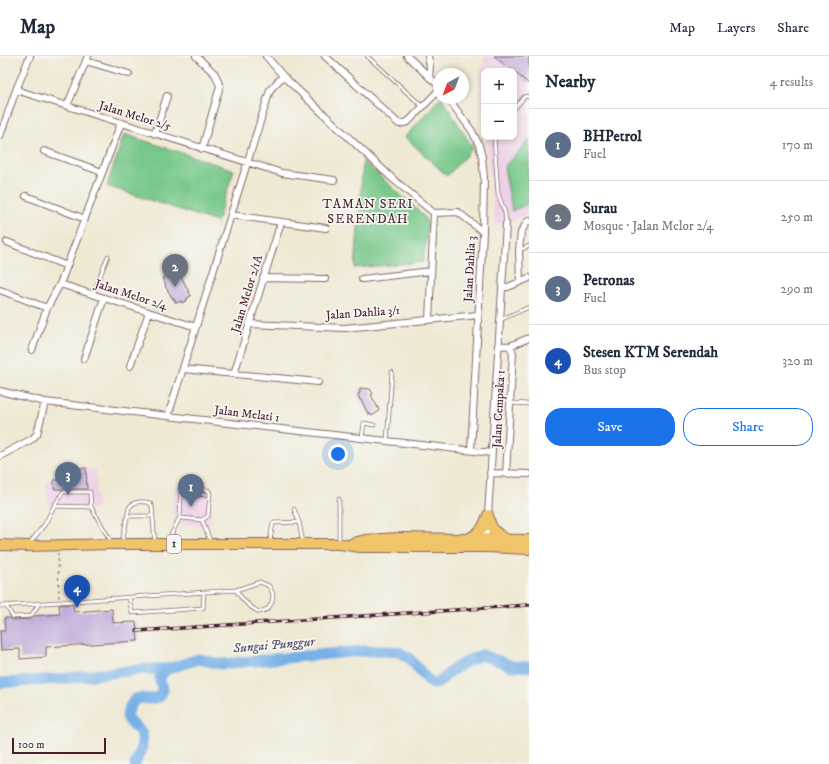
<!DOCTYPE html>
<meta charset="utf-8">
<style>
body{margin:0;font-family:"IM FELL DW Pica",serif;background:#f6f6f7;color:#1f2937}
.controls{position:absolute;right:12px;top:12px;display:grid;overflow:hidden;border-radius:8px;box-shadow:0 2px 6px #0003}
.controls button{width:36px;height:36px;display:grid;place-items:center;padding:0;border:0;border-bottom:1px solid #e0e1e3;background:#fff;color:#1f2937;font:20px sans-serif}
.compass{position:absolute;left:433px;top:12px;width:36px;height:36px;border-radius:50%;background:#fff;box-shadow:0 2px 6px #0003;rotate:221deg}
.scale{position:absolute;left:12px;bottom:10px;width:94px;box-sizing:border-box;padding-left:4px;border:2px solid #4a1f2b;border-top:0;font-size:11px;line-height:14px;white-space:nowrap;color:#4a1f2b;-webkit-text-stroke:3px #f6f6f2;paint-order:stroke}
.you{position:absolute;left:338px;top:398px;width:14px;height:14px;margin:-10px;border:3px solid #fff;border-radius:50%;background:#1a73e8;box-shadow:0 0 0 6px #1a73e833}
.badge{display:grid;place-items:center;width:26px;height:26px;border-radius:50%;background:#1a73e8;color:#fff;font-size:13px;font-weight:700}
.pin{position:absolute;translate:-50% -33px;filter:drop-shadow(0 1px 2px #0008)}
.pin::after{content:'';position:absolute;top:21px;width:14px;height:12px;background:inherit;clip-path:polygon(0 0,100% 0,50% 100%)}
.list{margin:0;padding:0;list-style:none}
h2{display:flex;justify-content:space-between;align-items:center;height:52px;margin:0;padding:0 16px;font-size:17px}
h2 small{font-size:13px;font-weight:400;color:#747a83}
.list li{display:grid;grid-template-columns:26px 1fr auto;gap:12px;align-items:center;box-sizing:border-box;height:72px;padding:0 16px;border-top:1px solid #e0e1e3}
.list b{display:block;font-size:15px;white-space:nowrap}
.list p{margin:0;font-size:13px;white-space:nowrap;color:#747a83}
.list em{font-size:13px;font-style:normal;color:#747a83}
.actions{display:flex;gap:8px;padding:12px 16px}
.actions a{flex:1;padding:9px 0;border:1px solid #1a73e8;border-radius:16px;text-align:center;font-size:14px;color:#1a73e8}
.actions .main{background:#1a73e8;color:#fff}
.map{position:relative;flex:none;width:529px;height:708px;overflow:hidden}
header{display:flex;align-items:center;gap:24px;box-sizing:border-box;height:56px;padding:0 20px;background:#fff;border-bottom:1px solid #e0e1e3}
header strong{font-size:19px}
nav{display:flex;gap:22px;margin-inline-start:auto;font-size:14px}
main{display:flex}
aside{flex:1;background:#fff}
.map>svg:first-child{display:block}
.built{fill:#eed0e7}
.green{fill:#77c88a;stroke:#60745a}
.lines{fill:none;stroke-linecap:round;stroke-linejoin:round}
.river{stroke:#77b0e7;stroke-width:11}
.building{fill:#c2addb}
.lane-casing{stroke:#846666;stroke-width:4.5}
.street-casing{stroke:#846666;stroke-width:8}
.primary-casing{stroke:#846666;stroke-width:12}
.path{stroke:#846666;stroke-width:1;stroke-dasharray:3 3;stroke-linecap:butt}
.lane{stroke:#fff;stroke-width:3}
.street{stroke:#fff;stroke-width:6}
.primary{stroke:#f0c469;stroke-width:10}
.rail-casing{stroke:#4a1f2b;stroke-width:3.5}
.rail{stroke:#f6f6f2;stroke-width:2;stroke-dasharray:6;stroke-linecap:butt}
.labels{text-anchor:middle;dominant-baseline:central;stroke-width:3.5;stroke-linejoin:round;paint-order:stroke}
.shield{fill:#f6f6f2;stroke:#7e6067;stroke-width:1}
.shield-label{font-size:11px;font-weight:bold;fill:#4a1f2b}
.street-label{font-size:12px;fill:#4a1f2b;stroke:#f6f6f2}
.neighbourhood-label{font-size:13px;letter-spacing:1px;fill:#4a1f2b;stroke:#f6f6f2}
.water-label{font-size:13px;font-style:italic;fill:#5a526d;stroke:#f6f6f2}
</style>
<header>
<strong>Map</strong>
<nav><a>Map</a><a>Layers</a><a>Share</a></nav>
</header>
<main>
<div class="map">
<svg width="529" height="708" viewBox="0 0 529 708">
<rect width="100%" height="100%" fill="#f6f6f2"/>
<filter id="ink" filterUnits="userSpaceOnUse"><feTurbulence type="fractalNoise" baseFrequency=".025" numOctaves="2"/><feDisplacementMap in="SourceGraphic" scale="8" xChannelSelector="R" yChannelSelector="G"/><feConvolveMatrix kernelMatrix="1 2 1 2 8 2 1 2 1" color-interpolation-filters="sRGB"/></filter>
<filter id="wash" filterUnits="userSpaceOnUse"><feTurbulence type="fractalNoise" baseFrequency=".012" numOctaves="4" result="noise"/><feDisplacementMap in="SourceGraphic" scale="16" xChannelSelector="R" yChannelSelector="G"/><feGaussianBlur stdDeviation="0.9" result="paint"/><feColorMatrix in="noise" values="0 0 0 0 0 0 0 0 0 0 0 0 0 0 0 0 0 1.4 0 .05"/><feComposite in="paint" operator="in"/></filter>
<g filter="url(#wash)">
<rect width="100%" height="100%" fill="#efe9d4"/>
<path class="built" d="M485,0h44v158l-15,6 -19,5 -9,-88h28v-66h-30v49l-4,-41z
M72,413h24l1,40 -49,-2 -2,-25z
M174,430l37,3 -1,37 -37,-2z"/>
<path class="green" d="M440,42h2l31,50 -26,28 -42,-39z
M124,78l110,36 -17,52 -110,-36z
M529,84v63l-17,8 -8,-44z
M363,105l60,54 5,10 -5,37 -68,6z"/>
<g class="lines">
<path class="river" d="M0,627l60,-4 84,-10h23l32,-10 21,5 141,-13h24l14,1 10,6 21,24 4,2 4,-1 13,-12 18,-11 13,-5 30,11 17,1
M135,708l4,-10 3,-5v-16c-4,-5 -8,-7 -12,-11 -7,-7 1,-17 5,-23l6,-1 9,1 9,-2 4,-7 -3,-9v-5l7,-7"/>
</g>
<g id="blocks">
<path class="building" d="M494,0h35v28l-21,-18 -1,1z
M178,214l13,26 -4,2v2l-5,3 -1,-2 -5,2 -2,-4h-1l-8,-13 1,-1 -4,-7z
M360,332l10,1 3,5 -2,1 8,15 -1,1v1l-6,4 -1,-2 -2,1 -8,-15h-1l-2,-6 2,-1z
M73,412h13l1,21h-33v-9h19z
M186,435l20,2 1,4 -23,-2v-3z
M73,548l1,8 38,-3 1,14 23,-1 2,19 -92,6v10l-26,2v-10l-19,1 -1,-19h5l-1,-13h6l3,2 18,-1 4,-3 25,-2 -1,-9z"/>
</g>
</g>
<g filter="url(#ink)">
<use href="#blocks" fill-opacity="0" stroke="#846666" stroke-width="1"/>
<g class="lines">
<g class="lane-casing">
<path id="lane" d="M367,0l56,51
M514,53l10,-12 2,-1 3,1
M494,81l4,56 7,20 1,11
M520,194l9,-4
M93,238l15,-38
M500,264l29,-13
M511,347l18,1
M362,382l2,-15 10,2
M387,385l5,-69
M185,432l23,2 2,3 -2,23 -6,4 -20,-2 -2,-1 1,-27z
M54,450l9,-14h27l1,15
M294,453l5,13 4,21
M127,460h26
M202,464l8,21
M168,485l12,-24
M270,485l3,-18 26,-1
M122,486l7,-34c4,-7 13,-7 21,-5l2,3 3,37
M339,487v-44
M29,488l16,-20 9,-18 37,1 21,36
M129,541l3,16 71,-5 1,-16
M0,550l236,-16 24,-8 9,4 4,8 -1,8 -4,7 -9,3c-10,-5 -17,-12 -23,-22
M6,550l7,11 18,-1 8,-12"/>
</g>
<g class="street-casing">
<path id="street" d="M196,0l19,18 5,12 -18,63
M266,0l17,20 111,104 40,33 24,-1 25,20
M325,0l74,68 9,-2 31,-32
M407,0l32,30
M428,0l2,11 -1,10
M86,5l43,13
M16,34l266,83 52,7
M448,42l24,33 7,14 3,12 2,21 -1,54 -12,218
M67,50l21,-50
M155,78l12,-38
M0,80l16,-46 14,-34
M44,95l58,21
M26,140l59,23
M231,159l95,13
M7,186l60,24
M263,222l62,1
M362,223l69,-8
M520,226l-1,-32 2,-18 6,-10 2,-1
M60,228l136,43
M502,231h6l21,-9
M0,234l47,18
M429,264l5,-107
M249,268l96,4 133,-13
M498,289l12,1 19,-8
M32,294l15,-42 13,-24 61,-161
M84,303l20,-61
M130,310l19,-54
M183,313l135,13
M234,318l47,-152
M0,335l45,11 447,51
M168,360l102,-326 13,-14
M0,400l32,-17 5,-5 8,-32
M490,417l39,1
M506,418l7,-121 -3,-7
M485,486l3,-27 18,-291"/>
</g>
<g class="primary-casing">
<path id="primary" d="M488,459c2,13 7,18 18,24
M468,483c13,-7 15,-10 20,-24
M351,488l14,-4 34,-2 130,2
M0,489l28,1 85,-2h226l8,1 13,2h125l44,2"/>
</g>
<path class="path" d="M58,497l1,45"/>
<use href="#lane" class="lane"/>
<use href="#street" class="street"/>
<use href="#primary" class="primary"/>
<g class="rail-casing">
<path id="rail" d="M137,575l392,-26"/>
</g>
<use href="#rail" class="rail"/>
</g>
</g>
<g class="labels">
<rect class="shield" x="167" y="479" width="14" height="18" rx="3"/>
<g class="shield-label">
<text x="174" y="488">1</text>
</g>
<g class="street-label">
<text transform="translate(135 60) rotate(17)">Jalan Melor 2/5</text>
<text transform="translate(470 213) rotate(-87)">Jalan Dahlia 3</text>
<text transform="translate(247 238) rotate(-73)">Jalan Melor 2/1A</text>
<text transform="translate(131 239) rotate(18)">Jalan Melor 2/4</text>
<text transform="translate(363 257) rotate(-4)">Jalan Dahlia 3/1</text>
<text transform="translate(499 353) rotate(-87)">Jalan Cempaka 1</text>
<text transform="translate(247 358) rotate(7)">Jalan Melati 1</text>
</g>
<g class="neighbourhood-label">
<text x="368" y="148">TAMAN SERI<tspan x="368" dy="15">SERENDAH</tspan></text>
</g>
<g class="water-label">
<text transform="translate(274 589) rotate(-5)">Sungai Punggur</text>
</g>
</g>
</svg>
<div class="controls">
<button>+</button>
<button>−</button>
</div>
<svg class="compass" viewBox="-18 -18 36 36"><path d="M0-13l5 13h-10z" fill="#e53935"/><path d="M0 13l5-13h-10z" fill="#747a83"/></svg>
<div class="scale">100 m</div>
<div class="you"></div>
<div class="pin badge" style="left:191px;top:451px;background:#5c6f8a">1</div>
<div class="pin badge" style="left:175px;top:231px;background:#6b7280">2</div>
<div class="pin badge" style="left:68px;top:439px;background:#5c6f8a">3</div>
<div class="pin badge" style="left:77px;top:552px;background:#1a4fb4">4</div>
</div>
<aside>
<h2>Nearby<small>4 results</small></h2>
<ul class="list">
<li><span class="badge" style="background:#5c6f8a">1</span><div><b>BHPetrol</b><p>Fuel</p></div><em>170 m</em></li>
<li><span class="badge" style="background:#6b7280">2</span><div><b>Surau</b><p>Mosque · Jalan Melor 2/4</p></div><em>250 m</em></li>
<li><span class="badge" style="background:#5c6f8a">3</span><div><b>Petronas</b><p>Fuel</p></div><em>290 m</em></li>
<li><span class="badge" style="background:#1a4fb4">4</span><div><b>Stesen KTM Serendah</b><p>Bus stop</p></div><em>320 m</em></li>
</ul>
<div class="actions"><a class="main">Save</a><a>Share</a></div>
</aside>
</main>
